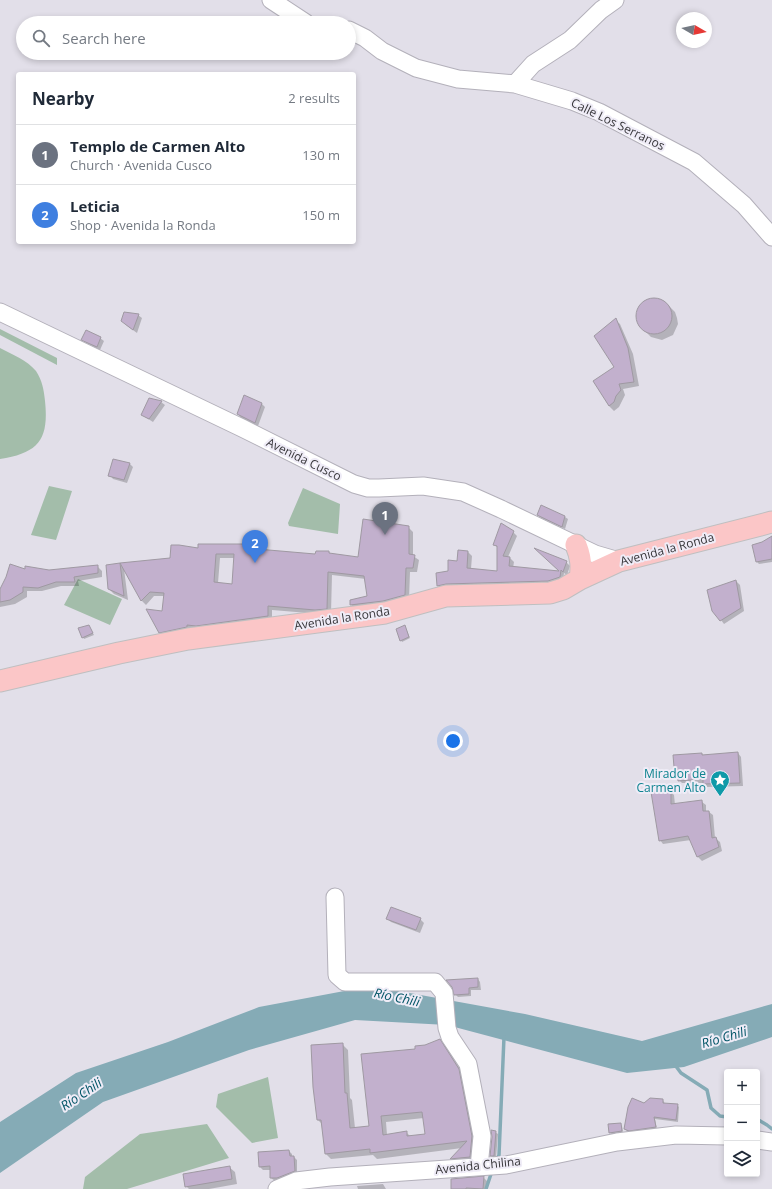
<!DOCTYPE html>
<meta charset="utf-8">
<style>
body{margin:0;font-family:"Open Sans",sans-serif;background:#f2f2f3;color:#1f2937}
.controls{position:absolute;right:12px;bottom:12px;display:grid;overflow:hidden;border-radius:4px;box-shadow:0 2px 6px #0003}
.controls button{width:36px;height:36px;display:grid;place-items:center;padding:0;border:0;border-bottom:1px solid #e0e1e3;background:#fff;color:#1f2937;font:20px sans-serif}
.compass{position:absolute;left:676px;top:12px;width:36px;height:36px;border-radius:50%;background:#fff;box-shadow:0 2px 6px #0003;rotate:99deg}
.you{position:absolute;left:453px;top:741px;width:14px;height:14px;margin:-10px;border:3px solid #fff;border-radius:50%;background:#1a73e8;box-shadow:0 0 0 6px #1a73e833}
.badge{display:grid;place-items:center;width:26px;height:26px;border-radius:50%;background:#915811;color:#fff;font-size:13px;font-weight:700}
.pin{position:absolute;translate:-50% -33px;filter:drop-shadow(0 1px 2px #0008)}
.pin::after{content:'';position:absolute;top:21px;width:14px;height:12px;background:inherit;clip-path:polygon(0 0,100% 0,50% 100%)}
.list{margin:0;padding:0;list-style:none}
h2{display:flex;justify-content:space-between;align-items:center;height:52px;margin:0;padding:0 16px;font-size:17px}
h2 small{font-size:13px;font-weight:400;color:#747a83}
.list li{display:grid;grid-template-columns:26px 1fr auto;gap:12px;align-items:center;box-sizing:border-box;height:60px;padding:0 16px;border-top:1px solid #e0e1e3}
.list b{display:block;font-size:15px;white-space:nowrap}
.list p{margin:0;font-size:13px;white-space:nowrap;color:#747a83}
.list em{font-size:13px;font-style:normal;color:#747a83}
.icon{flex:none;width:22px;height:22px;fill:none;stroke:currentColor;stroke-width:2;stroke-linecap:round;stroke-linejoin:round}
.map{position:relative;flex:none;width:772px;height:1189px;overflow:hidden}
.search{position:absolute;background:#fff;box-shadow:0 2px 6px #0003;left:16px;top:16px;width:340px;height:44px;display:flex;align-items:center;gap:10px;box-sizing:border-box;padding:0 14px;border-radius:22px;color:#747a83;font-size:15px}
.panel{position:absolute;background:#fff;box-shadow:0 2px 6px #0003;left:16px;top:72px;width:340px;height:172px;border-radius:4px}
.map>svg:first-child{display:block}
.green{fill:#a3bdaa}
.water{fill:#85abb6}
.shadow{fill:#0003;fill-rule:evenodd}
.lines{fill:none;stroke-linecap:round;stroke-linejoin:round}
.stream{stroke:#85abb6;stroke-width:3.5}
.building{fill:#c2b0cd;stroke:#9f99a2;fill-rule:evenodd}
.minor-casing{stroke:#b3b0ba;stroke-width:19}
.major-casing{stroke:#bfbfc0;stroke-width:23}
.minor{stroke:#fff;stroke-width:17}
.major{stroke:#fbc6c7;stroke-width:21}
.labels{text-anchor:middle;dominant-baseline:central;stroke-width:4;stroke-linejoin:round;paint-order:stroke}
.street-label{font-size:12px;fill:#37363a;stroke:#efecf7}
.culture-label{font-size:12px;fill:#0d838f;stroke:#efecf7;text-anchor:end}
.water-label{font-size:13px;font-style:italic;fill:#005466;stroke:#efecf7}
</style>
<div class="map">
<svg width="772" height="1189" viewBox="0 0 772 1189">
<rect width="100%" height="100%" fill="#e2dfe9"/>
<path class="green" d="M0,329l57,29v7l-57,-30z
M0,348c13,7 27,12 36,23 6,9 8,19 9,30 4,38 -6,52 -45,58z
M49,486l23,5 -16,49 -25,-5z
M303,488l37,16 -2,30 -49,-8 -1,-3z
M78,579l44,20 -12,26 -46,-20z
M268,1077l10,61 -26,5 -36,-36 2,-13z
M207,1124l22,34 -102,31h-44l2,-12 55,-43z"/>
<path class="water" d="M371,986l154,28 117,27 130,-37v33l-88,30 -57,6 -180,-48 -92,-5 -106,30 -146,52 -103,71v-51l76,-49 92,-31 91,-35z"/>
<path class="shadow" d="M654,299l11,3 10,10 2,6 1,6 -5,11 -11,5 -11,-3 -10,-10 -4,-10 3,-11 4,-4z
M138,315l4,3 -5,15 -11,-8z
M615,320l5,4 13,30 6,32 -16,3 2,6 -6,12 -5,4 -5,-5 -14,-24 21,-14z
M100,338l4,3 -4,9 -14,-7 -4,-4z
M161,402l4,3 -12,17 -11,-7z
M262,404l3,3 -7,19 -17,-8 -3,-4z
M114,460l16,4 3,3 -6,16 -14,-4 -3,-4z
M542,506l23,11 3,2 -3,10 -24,-11 -3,-3z
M408,527l5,5v24l6,4 -2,12h-7l-1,27 -53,10 -5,-4v-5l17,-3 -2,-18 -34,-4 -1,38 -11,1 -48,-4v10l-107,16 -5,-4 5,-36h-11l-8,9 -4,-4 -18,-32 4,31 -14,-6 -5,-5 10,-25 4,3 48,-8 28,-10 58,-4 5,6 54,5 13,-4 2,2 27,4zM220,558h15l-2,27 -15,-2z
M513,532l4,4 -9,21 2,1 4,4 -1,6 48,4 -22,-21 27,11 4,4 -3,9 -3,-2 -1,8 -11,4 -110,5 -4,-4 20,-24 1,-11 9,1 4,4 -1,13 27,3v-24l-4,-4z
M772,538v24l-13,2 -2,-2z
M97,566l5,5v6l-24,4 1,5h-18l-19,5h-15v6l-12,7 -15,3v-15l26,-22 23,1z
M736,581l4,4 4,26 -20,13 -3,-4z
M89,626l5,9 -10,4 -1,-2z
M405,626l5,12 -8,4 -1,-2z
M738,753l3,4 2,29 -36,1 -3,-4h-22l-3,-3 -1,-10 -3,-3 27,-13 2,2z
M670,791l4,4 1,10 27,-3 4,3v7h3l4,3 2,23 5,4 2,9 -20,10 -4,-4 -7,-17 -28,4 -3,-4z
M387,918l33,1 4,4 -4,10 -29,-11z
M478,979l2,3 1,8h-10v6l-13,1 -3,-3z
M440,1040l6,6 18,30 13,67 -2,20 -19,1 -5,-5 11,-11 -85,11 -4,-4 -42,4 -6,-6 -2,-28 -5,-5 24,-76 6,6 2,48 2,2 3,28 15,-1 46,-77zM424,1118l2,17 -15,2 -5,-5 -19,3 -1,-13z
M650,1099l13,1 2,4 12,1 2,2 -1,15 -23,-3 2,10 -26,3 -4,-1 -2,-2 19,-25z
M620,1124l2,2 1,7 -11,1 -2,-1v-8z
M495,1132l3,2 -2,24h-2l-3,-2z
M289,1151l3,3v3h2l3,3v14l-22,7 -4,-3v-8h-8l-3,-3 -1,-14z
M229,1167l6,5 2,12 -28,5h-20l-3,-3z
M484,1178l3,3v8h-35v-9z
M383,1184l3,5h-28l-1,-3z"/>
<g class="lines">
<path class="stream" d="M675,1065l6,8 26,17 4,18 9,8 7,1
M757,1119l10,6 5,4
M497,1160l2,-5 5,-118
M486,1189l6,-18"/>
</g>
<path class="building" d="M636 316a18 18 0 1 1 36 0a18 18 0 1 1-36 0Z
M124,312l15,2 -6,16 -12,-9z
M616,318l12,30 6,34 -15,2 2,6 -5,6 -2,6 -5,4 -16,-25 21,-14 -20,-31z
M86,330l15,7 -4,10 -16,-7z
M244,395l18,8 -7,20 -18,-9z
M149,398l13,3 -13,18 -8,-4z
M113,459l17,4 -6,17 -16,-4z
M541,505l24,11 -3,11 -25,-12z
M363,519l46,7v28l6,1 -2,13h-7l-1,27 -22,6 -33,4v-5l17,-4 -3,-20 -36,-4 -1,37 -12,1 -47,-4v10l-72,10 -9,-1v2l-28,6 -13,-24 16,2 2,-18 -14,-1 -9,9 -21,-38 50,-5 1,-13h8l19,3v-4h60l-1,5 58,5 1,-3h13v2l29,4zM216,554h18l-2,30 -18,-2z
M501,523l13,8 -11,25 7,1 -1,9 50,5 -25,-23 33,13 -4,11 -2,-2 -1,7 -12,4 -102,3 -9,2 -1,-13 12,-2v-11l9,1 1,-11 10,1 -1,17 30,3v-25l-4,-1z
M772,536v23l-16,3 -4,-17 10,-3z
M120,563l4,33 -16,-7 -2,-24z
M10,564l15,5v-3l24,4 49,-5v8l-24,4 1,5h-19l-18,6 -15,-1v5l-13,8 -10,2v-13l6,-12z
M736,580l5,28 -21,13 -8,-10 -5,-21z
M89,625l4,8 -11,5 -4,-10z
M405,625l4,12 -9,4 -4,-12z
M738,752l2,31 -37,1v-5l-25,2 -1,-14h-3l-1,-12 29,-2v2z
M671,790v14l31,-4 1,11h6l3,27 4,-1 3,10 -22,10 -9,-21 -29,5 -8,-49z
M391,907l30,11 -5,12 -30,-11z
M478,978v9l-9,1v6l-15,1 -2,-8 -6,-7z
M440,1039l19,30 13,67 -2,21 -20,2 17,-18 -97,12v-4l-45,5 -4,-34h-4l-4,-33 -2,-42 32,-2 2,50h2l3,35 19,-2 -8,-72 54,-5v-3l10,-1zM422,1112l3,22 -18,2v-5l-24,4 -2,-19z
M632,1098l12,5 6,-5 13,1v4l15,1 -2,16 -22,-3 2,10 -27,4 -5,-2 4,-22z
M621,1123l1,8 -13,2 -1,-9z
M491,1130l5,1 -2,25h-4l2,-19z
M289,1150l1,6h4l1,15 -18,7h-7v-12l-11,1 -1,-15z
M230,1166l2,13 -47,8 -2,-13z
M484,1176l-1,13 -17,-1v1h-15v-10z"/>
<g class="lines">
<g class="minor-casing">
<path id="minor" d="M271,0l35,23
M349,30l16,8 17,13 34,17 42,11 57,5 57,17 27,11 95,50 50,43 28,32
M515,84l18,-20 37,-24 31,-30 14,-10
M0,312l242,116 112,56 14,4h11l44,-2 40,6 38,17 94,45 24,7
M335,897l2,78 8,7h90l9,11 3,35 3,9 18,27 14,72 -3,31
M757,1140l15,2
M277,1189l19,-8 34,-4 176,-12 111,-23 59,-7 51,1"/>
</g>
<g class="major-casing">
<path id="major" d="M576,545c5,12 6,21 4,34
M0,681l119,-28 69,-14 197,-26 61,-17 104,-3 13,-4 17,-10 39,-18 153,-39"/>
</g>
<use href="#minor" class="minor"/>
<use href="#major" class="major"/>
</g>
<defs>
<g id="sight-pin" transform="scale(1)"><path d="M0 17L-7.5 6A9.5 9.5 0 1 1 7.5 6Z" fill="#0f9aa8" stroke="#efecf7"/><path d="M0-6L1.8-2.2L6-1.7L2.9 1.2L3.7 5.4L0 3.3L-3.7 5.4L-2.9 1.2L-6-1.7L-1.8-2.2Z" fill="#fff"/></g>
</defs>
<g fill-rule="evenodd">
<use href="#sight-pin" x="720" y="780"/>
</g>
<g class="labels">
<g class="street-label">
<text transform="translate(618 124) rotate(26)">Calle Los Serranos</text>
<text transform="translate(304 459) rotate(26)">Avenida Cusco</text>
<text transform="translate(667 549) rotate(-15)">Avenida la Ronda</text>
<text transform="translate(342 618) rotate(-9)">Avenida la Ronda</text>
<text transform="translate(478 1165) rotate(-6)">Avenida Chilina</text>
</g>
<g class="culture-label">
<text x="706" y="773">Mirador de<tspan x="706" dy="14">Carmen Alto</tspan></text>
</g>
<g class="water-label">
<text transform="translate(397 997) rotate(12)">Río Chili</text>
<text transform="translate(724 1037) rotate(-16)">Río Chili</text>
<text transform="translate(81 1094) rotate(-34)">Río Chili</text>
</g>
</g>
</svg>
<div class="controls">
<button>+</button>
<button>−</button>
<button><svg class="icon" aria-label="layers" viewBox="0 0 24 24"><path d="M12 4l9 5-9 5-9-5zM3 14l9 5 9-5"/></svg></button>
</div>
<svg class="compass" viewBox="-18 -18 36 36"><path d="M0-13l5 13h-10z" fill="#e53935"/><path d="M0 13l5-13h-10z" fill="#747a83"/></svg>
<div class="you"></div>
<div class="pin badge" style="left:385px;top:535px;background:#6b7280">1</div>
<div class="pin badge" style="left:255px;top:563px;background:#3f7fe0">2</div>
<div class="search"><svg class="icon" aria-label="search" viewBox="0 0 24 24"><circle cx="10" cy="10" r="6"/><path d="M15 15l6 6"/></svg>Search here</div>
<section class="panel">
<h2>Nearby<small>2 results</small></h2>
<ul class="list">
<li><span class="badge" style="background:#6b7280">1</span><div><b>Templo de Carmen Alto</b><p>Church · Avenida Cusco</p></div><em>130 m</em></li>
<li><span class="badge" style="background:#3f7fe0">2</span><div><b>Leticia</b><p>Shop · Avenida la Ronda</p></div><em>150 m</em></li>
</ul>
</section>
</div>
